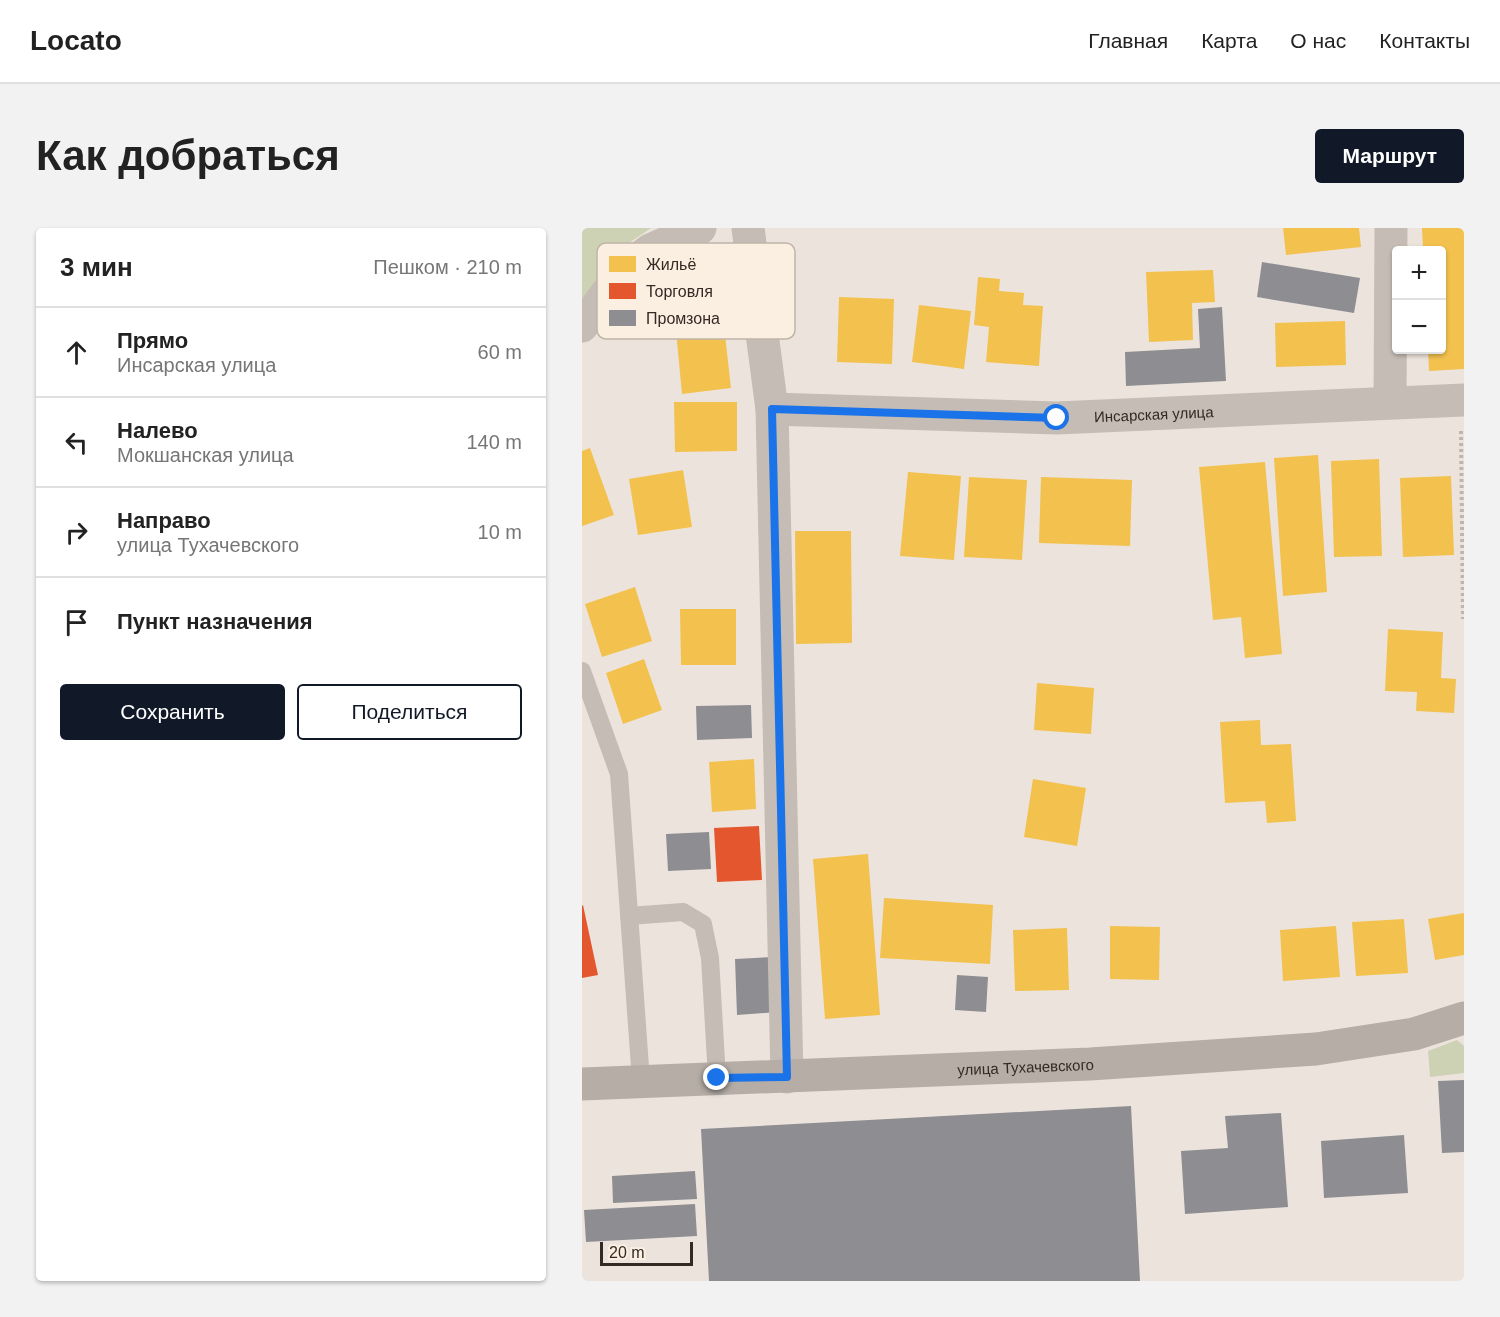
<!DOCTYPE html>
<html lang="ru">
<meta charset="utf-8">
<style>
body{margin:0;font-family:Arial,sans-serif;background:#f2f2f2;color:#222}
.controls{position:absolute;right:18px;top:18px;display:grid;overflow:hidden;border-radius:6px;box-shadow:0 2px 4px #0004}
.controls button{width:54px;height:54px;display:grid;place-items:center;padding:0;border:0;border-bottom:2px solid #e0e0e0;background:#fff;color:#222;font:30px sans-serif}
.scale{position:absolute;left:18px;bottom:15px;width:93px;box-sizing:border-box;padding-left:6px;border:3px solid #352924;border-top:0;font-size:16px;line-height:21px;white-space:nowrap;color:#352924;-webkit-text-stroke:4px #fbefe1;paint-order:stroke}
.stop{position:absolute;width:18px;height:18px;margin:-14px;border:4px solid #1a73e8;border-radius:50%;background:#fff}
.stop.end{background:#1a73e8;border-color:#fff;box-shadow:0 2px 6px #0008}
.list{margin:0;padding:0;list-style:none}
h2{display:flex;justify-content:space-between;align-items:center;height:78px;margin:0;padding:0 24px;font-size:26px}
h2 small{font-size:20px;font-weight:400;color:#767676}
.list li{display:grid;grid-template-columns:39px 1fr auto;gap:18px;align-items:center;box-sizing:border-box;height:90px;padding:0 24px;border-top:2px solid #e0e0e0}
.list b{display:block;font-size:22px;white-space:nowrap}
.list p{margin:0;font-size:20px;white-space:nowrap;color:#767676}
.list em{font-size:20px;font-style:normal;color:#767676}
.actions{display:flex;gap:12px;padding:18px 24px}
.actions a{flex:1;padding:14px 0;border:2px solid #111827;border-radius:6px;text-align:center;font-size:21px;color:#111827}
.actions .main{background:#111827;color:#fff}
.icon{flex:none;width:33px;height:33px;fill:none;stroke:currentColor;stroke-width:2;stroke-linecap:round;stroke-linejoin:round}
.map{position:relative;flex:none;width:882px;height:1053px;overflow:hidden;border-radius:6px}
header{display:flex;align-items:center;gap:36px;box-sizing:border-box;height:84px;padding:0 30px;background:#fff;border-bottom:2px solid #e0e0e0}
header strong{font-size:28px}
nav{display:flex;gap:33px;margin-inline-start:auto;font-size:21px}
.intro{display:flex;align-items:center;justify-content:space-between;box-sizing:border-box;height:144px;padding:0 36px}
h1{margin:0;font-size:42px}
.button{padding:15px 27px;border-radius:6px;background:#111827;color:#fff;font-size:21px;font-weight:700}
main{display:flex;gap:36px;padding:0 36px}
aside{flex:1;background:#fff;border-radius:6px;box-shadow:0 2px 4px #0004}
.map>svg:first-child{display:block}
.green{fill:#cdd2b4}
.homes{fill:#f2c14e}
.shops{fill:#e4572e}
.industry{fill:#8d8d92}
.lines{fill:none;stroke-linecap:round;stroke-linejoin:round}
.path{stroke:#bdb5ae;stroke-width:4;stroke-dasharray:3 3;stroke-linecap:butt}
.lane{stroke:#c5bcb5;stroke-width:18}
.street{stroke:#c5bcb5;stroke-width:33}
.secondary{stroke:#b6ada6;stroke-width:33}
.route{stroke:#1a73e8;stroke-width:8}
.labels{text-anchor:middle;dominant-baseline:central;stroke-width:6;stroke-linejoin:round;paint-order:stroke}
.street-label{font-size:15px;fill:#352924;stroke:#fbefe1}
.key{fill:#fbefe1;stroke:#c0b4a8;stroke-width:1.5}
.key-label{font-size:16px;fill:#352924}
</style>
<header>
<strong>Locato</strong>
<nav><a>Главная</a><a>Карта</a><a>О нас</a><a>Контакты</a></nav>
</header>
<div class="intro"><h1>Как добраться</h1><a class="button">Маршрут</a></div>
<main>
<aside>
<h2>3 мин<small>Пешком · 210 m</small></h2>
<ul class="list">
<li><svg class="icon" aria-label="ahead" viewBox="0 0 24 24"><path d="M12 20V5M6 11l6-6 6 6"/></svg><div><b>Прямо</b><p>Инсарская улица</p></div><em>60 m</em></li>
<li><svg class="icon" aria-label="left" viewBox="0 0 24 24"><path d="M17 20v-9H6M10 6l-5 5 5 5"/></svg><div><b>Налево</b><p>Мокшанская улица</p></div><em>140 m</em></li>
<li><svg class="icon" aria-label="right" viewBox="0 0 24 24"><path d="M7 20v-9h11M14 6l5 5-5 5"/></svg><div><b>Направо</b><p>улица Тухачевского</p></div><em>10 m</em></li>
<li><svg class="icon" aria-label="arrive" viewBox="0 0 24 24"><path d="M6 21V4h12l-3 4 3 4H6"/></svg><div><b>Пункт назначения</b></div></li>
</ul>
<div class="actions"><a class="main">Сохранить</a><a>Поделиться</a></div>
</aside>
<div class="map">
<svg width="882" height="1053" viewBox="0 0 882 1053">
<rect width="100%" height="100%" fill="#ece4dc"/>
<path class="green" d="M0,0h69l-35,24 -34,47z
M875,812l7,6v27l-34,4 -2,-26z"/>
<path class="homes" d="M701,0h76l2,19 -75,8z
M840,0h42v141l-35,2 -1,-21h14v-100h-19z
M631,42l2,32 -23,1 1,37 -44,2 -3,-70z
M396,49l22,2 -1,12 25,2 -1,12 20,1 -4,60 -53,-4 3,-35 -15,-2z
M257,69l55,2 -2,65 -55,-2z
M337,77l52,6 -7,58 -52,-7z
M763,93l1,44 -70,2 -1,-44z
M142,98l7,62 -49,6 -6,-63z
M92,174h63v49l-62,1z
M8,220l24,67 -32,11v-75z
M736,227l9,137 -44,4 -9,-138z
M797,231l3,97 -48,1 -3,-96z
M683,234l17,192 -37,4 -4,-41 -28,3 -14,-153z
M101,242l9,57 -54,8 -9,-56z
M326,244l53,4 -7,84 -54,-4z
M869,248l3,79 -51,2 -3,-79z
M387,249l58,3 -5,80 -58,-3z
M459,249l91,3 -2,66 -91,-3z
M213,303h56l1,112 -56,1z
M53,359l17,54 -50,16 -17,-53z
M98,381h56v56h-55z
M806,401l55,3 -2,46 15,1 -2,34 -38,-2 1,-19 -32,-1z
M62,431l18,51 -39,14 -17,-51z
M455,455l57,5 -3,46 -57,-4z
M678,492l1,25 30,-1 5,77 -29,2 -2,-22 -40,2 -5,-81z
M172,531l2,50 -44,3 -3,-50z
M451,551l53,9 -9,58 -53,-9z
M286,626l12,161 -55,4 -12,-160z
M302,670l109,7 -3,59 -110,-6z
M882,685v42l-29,5 -7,-41z
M822,691l4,54 -52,3 -4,-54z
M528,698l50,1 -1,53 -49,-1z
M754,698l4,51 -57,4 -3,-51z
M485,700l2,62 -54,1 -2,-61z"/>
<path class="shops" d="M177,598l3,54 -45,2 -3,-54z
M1,677l15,70 -16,3v-72z"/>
<path class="industry" d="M680,34l98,16 -6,35 -97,-16z
M640,79l4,74 -100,5 -1,-34 75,-4 -2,-39z
M169,477l1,33 -55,2 -1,-34z
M127,604l2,37 -43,2 -2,-37z
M192,729l3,55 -40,3 -2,-56z
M375,747l31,2 -2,35 -31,-2z
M882,852v72l-22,1 -4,-72z
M549,878l9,175h-431l-8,-152z
M699,885l7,94 -103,7 -4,-63 47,-3 -3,-32z
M822,907l4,58 -84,5 -3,-57z
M113,943l2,28 -84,4 -1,-27z
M113,976l2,32 -111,6 -2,-32z"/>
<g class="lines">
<path class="path" d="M879,203l2,188"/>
<path class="lane" d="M0,443l37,103 22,307
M47,688l54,-4 20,12 7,34 7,120"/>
<g class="street">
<path d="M166,0l24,181 15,668"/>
<path d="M0,98l41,-55 27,-21 50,-22"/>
<path d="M808,174l1,-174"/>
<path id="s1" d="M190,181l285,9 407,-18"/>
</g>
<path class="secondary" id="s2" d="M0,856l508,-20 226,-15 98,-15 50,-16"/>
</g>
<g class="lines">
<path class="route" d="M135,850l70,-1 -15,-668 285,9"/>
</g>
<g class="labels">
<g class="street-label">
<text stroke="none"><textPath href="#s1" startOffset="382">Инсарская улица</textPath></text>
<text stroke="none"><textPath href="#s2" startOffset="444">улица Тухачевского</textPath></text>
</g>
</g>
<rect x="15" y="15" width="198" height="96" rx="9" class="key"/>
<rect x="27" y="28" width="27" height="16" fill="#f2c14e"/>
<rect x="27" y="55" width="27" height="16" fill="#e4572e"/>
<rect x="27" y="82" width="27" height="16" fill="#8d8d92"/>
<g class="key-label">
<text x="64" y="42">Жильё</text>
<text x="64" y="69">Торговля</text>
<text x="64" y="96">Промзона</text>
</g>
</svg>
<div class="controls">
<button>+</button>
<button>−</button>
</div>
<div class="scale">20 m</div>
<div class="stop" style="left:475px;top:190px"></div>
<div class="stop end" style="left:135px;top:850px"></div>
</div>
</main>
